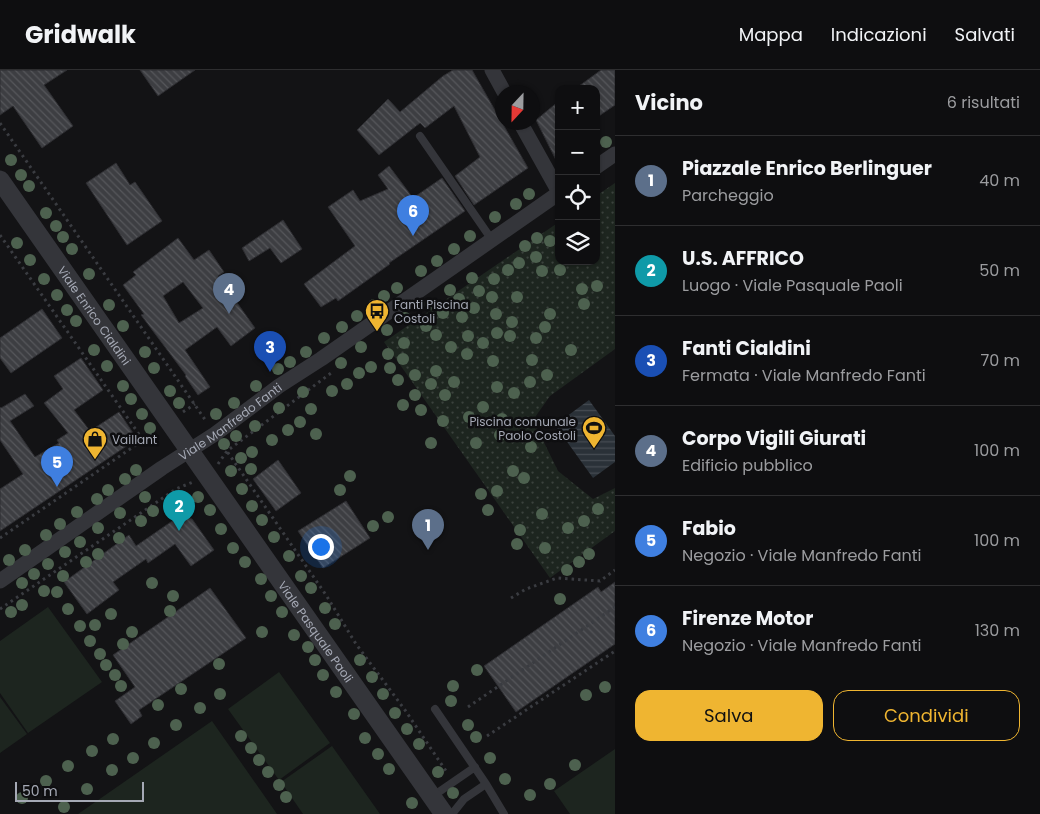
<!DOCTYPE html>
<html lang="it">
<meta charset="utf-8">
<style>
body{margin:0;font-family:Poppins,sans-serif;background:#171719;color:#f1f3f6}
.controls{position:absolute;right:15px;top:15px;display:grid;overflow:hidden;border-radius:10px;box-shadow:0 1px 4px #0004}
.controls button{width:45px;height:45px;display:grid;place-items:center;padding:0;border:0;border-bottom:1px solid #2e2e30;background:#0e0e10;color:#f1f3f6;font:25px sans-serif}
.compass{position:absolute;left:495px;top:15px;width:45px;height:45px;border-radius:50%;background:#0e0e10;box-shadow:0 1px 4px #0004;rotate:202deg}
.scale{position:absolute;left:15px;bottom:12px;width:129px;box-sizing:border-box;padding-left:5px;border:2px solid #a5a9b5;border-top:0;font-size:14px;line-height:18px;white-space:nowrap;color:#a5a9b5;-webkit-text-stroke:4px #0e0e10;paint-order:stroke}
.you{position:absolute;left:320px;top:476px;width:18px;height:18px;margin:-12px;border:4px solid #fff;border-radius:50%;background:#1a73e8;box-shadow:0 0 0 8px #1a73e833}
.badge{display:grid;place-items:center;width:32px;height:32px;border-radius:50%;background:#efb531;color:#fff;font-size:16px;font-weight:700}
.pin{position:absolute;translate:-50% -41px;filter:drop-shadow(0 1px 2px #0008)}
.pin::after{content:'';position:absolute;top:26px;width:18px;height:15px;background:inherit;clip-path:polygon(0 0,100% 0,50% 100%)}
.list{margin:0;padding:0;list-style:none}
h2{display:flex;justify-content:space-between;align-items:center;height:65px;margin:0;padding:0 20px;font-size:21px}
h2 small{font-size:16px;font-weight:400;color:#9b9c9f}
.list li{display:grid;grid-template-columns:32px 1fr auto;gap:15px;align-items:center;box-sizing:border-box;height:90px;padding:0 20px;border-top:1px solid #2e2e30}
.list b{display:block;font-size:19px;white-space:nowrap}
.list p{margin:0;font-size:16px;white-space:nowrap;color:#9b9c9f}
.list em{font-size:16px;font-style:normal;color:#9b9c9f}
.actions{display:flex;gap:10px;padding:15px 20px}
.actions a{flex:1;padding:11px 0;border:1px solid #efb531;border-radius:15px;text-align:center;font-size:18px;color:#efb531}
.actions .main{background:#efb531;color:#111}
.icon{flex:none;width:28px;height:28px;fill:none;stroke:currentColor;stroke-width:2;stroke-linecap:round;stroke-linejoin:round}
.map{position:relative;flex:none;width:615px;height:744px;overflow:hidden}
header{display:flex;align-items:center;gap:30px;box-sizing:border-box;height:70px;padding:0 25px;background:#0e0e10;border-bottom:1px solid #2e2e30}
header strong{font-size:24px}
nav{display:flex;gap:28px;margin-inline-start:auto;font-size:18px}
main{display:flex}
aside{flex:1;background:#0e0e10}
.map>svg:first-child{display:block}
.grass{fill:#1d251f}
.park{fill:url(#park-dots)}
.water{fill:url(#water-rules)}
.building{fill:url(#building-back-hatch);stroke:#2d2d31;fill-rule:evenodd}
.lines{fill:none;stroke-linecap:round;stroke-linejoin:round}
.path{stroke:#3a3c41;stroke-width:3;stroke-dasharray:2.5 4;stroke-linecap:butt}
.service{stroke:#34353a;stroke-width:8}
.minor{stroke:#34353a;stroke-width:15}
.tertiary{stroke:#34353a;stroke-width:19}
.tree{fill:#4d614f}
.labels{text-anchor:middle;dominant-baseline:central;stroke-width:5;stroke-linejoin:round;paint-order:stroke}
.poi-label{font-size:12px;fill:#a5a9b5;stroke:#0e0e10;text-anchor:start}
.street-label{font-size:12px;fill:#a5a9b5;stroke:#0e0e10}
</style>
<header>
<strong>Gridwalk</strong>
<nav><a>Mappa</a><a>Indicazioni</a><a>Salvati</a></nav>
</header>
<main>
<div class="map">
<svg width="615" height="744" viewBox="0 0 615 744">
<defs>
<pattern id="park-dots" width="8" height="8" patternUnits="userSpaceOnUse" patternTransform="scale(1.25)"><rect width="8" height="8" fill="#1d251f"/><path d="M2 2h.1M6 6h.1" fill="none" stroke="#3b423d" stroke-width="1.8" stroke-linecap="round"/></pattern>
<pattern id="water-rules" width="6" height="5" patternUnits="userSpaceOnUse" patternTransform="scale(1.25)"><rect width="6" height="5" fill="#2a3138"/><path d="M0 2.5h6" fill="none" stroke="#464c53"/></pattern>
<pattern id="building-back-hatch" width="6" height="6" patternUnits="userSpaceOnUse" patternTransform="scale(1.25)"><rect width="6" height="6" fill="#3d3e42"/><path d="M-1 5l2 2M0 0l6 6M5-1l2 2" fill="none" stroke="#56575b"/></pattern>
</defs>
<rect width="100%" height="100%" fill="#131315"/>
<path class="grass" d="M48,537l54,75 -74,51 -28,-40v-52z
M279,602l51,71 -51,37 -51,-71z
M0,627l27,37 -27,19z
M212,651l65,93h-199z
M332,676l48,68h-77l-22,-32z
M615,679v65h-45l-16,-23z"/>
<path class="park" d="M615,113v166l-65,47 -17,24 25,51 35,28 22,-11v43l-65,47 -166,-236 175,-120v39h37v-65z"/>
<path class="water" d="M589,330l26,36v26l-22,16 -38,-53z"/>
<path class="building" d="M0,0h67l-23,15 29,41 -31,22 -29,-42 -13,9z
M140,0h55l-37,26z
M453,0h19l56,98 -54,37 -19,-29 25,-19 -26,-51 -29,22 -5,-5 -41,32 -22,-25 31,-31 12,13 43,-36z
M601,0h14v35l-19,13v-29h-21z
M559,31v65l-23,-46z
M116,93l14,22 5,-3 27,39 -35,24 -41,-62z
M389,96l24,32 29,-20 23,33 -76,52 1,1 -52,37 -2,-3 -15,9 -17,-23 51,-38 -27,-39 25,-17 7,11 28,-12 -10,-14z
M283,150l19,29 -21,14 -11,-15 -21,13 -7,-13z
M178,168l16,22 15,-10 15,22 -6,4 37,52 -24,18 -14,-19 -32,23 25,37 -12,8 -13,-19 1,-1 -45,-60 3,-1 -21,-29 13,-10 -3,-3zM183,212l20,26 -24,15 -16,-27z
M42,239l20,29 -51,35 -11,-15v-20z
M81,288l22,32 -29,20 16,21 29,-19 18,27 -137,92v-42l23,-15 -23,-34v-33l1,1 24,-14 9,12 -24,15 25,36 24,-14 -2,-3 11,-7 -24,-30 19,-14 -9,-13z
M278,390l23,33 -25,18 -23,-32z
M346,431l24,37 -47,30 -25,-37z
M181,445l11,4 22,31 -23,16 -16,-22 -27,19 -2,-4 -33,23 6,8 -32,24 -23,-32 65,-47 7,11z
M615,512v62l-99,68 -32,-46 114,-79 3,5z
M210,518l36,50 -107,72 3,6 -11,8 -16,-23 20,-14 -22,-32z"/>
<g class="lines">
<path class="path" d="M0,53l206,298
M0,165l143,205
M183,342l12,-8
M224,377l102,148 30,49 49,66 43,64
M218,394l9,-13 104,-78
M0,468l155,-106
M511,528l15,-9 31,-11 43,3 15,-11
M0,539l176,-120 17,-7
M468,637l147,-100
M487,666l128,-85"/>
<path class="service" d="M420,66l72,104
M435,639l51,75 18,30
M433,726l42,-29
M452,744l12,-15 22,-15"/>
<g class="minor">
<path d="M492,0l12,22"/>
<path d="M520,52l39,70"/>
<path d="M596,97l19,-13"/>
<path id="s1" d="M0,511l162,-113 53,-34 64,-48 42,-27 238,-166"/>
</g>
<path class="tertiary" id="s2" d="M0,110l444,634"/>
</g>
<g class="tree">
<circle cx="606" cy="72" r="6"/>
<circle cx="11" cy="90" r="6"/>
<circle cx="21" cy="105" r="6"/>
<circle cx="29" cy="116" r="6"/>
<circle cx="529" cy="124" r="6"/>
<circle cx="516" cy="134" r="6"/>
<circle cx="46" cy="143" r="6"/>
<circle cx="495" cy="147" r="6"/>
<circle cx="56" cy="156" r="6"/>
<circle cx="470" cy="166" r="6"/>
<circle cx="63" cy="167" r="6"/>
<circle cx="537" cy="168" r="6"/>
<circle cx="550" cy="171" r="6"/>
<circle cx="17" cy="173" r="6"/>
<circle cx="525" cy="176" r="6"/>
<circle cx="72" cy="179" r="6"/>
<circle cx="454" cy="179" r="6"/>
<circle cx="536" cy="187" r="6"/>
<circle cx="30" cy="190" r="6"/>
<circle cx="437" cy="191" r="6"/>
<circle cx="519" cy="193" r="6"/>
<circle cx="508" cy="200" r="6"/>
<circle cx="560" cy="200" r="6"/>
<circle cx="421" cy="201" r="6"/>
<circle cx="542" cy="201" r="6"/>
<circle cx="89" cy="204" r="6"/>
<circle cx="472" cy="208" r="6"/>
<circle cx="44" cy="209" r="6"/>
<circle cx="494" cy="209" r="6"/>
<circle cx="597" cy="216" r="6"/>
<circle cx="397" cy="218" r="6"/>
<circle cx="582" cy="219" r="6"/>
<circle cx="450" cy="220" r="6"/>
<circle cx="479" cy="221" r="6"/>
<circle cx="57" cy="225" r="6"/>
<circle cx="384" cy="226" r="6"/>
<circle cx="492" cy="227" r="6"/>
<circle cx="517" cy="227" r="6"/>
<circle cx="459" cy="229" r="6"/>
<circle cx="430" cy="234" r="6"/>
<circle cx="584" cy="234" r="6"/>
<circle cx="109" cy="235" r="6"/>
<circle cx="374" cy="235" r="6"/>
<circle cx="474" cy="238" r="6"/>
<circle cx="67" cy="240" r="6"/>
<circle cx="443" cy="243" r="6"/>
<circle cx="496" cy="244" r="6"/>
<circle cx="550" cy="244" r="6"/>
<circle cx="357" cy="246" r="6"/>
<circle cx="462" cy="247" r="6"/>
<circle cx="405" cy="248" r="6"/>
<circle cx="76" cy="251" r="6"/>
<circle cx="512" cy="252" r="6"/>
<circle cx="123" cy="256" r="6"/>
<circle cx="426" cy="256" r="6"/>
<circle cx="342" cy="257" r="6"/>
<circle cx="545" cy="257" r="6"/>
<circle cx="387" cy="260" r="6"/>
<circle cx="497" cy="263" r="6"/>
<circle cx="436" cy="265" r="6"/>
<circle cx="468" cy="266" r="6"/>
<circle cx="510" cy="266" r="6"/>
<circle cx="324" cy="268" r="6"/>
<circle cx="536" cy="268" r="6"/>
<circle cx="404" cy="273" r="6"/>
<circle cx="483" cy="273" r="6"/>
<circle cx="361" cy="277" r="6"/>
<circle cx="451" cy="277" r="6"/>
<circle cx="94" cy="280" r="6"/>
<circle cx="571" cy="280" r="6"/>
<circle cx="145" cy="282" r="6"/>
<circle cx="306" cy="282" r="6"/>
<circle cx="388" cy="284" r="6"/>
<circle cx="467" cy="284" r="6"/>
<circle cx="403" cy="289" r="6"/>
<circle cx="532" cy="290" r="6"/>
<circle cx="493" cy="291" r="6"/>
<circle cx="290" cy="292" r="6"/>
<circle cx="341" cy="293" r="6"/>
<circle cx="107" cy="296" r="6"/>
<circle cx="371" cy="297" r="6"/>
<circle cx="154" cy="298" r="6"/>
<circle cx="390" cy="298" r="6"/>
<circle cx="278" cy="299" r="6"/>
<circle cx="436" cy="301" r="6"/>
<circle cx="359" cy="303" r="6"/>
<circle cx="415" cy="305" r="6"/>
<circle cx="547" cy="305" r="6"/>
<circle cx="398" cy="310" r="6"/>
<circle cx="454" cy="312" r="6"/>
<circle cx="530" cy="312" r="6"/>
<circle cx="347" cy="314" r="6"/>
<circle cx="431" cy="314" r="6"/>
<circle cx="123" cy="316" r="6"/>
<circle cx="256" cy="316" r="6"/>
<circle cx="497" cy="317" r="6"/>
<circle cx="170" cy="321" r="6"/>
<circle cx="332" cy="321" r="6"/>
<circle cx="303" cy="322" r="6"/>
<circle cx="514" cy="323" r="6"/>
<circle cx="415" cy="325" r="6"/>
<circle cx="445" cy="325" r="6"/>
<circle cx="131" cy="329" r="6"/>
<circle cx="179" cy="333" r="6"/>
<circle cx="234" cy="333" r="6"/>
<circle cx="403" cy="335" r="6"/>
<circle cx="483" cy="337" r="6"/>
<circle cx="279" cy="338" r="6"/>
<circle cx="311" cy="339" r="6"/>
<circle cx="421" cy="340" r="6"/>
<circle cx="142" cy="344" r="6"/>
<circle cx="216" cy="344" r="6"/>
<circle cx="469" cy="347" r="6"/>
<circle cx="502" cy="349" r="6"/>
<circle cx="443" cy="351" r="6"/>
<circle cx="300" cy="352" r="6"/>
<circle cx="255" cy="356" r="6"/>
<circle cx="150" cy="358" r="6"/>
<circle cx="288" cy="360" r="6"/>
<circle cx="316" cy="364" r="6"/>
<circle cx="500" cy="365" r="6"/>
<circle cx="236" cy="366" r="6"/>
<circle cx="272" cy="370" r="6"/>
<circle cx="431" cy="373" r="6"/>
<circle cx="476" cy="373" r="6"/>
<circle cx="224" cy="374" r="6"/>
<circle cx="531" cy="377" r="6"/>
<circle cx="252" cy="382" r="6"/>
<circle cx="241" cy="388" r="6"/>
<circle cx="251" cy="399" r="6"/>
<circle cx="136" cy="400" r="6"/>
<circle cx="231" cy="401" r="6"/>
<circle cx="513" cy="401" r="6"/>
<circle cx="350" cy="406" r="6"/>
<circle cx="524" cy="408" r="6"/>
<circle cx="125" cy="409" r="6"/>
<circle cx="242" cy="419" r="6"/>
<circle cx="108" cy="420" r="6"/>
<circle cx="340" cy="420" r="6"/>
<circle cx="497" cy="421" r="6"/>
<circle cx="481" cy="424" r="6"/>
<circle cx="145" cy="427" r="6"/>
<circle cx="198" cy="427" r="6"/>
<circle cx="97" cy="429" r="6"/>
<circle cx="252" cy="436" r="6"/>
<circle cx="598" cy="439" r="6"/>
<circle cx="210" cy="440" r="6"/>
<circle cx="488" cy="440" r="6"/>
<circle cx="153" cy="441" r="6"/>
<circle cx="77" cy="442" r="6"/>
<circle cx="120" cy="443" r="6"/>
<circle cx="542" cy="444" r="6"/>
<circle cx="388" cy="447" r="6"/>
<circle cx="262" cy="450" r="6"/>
<circle cx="141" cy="451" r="6"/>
<circle cx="584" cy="451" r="6"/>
<circle cx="60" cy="454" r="6"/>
<circle cx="373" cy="456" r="6"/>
<circle cx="98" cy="458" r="6"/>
<circle cx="568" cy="458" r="6"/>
<circle cx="221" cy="459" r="6"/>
<circle cx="520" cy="460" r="6"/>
<circle cx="46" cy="465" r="6"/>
<circle cx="274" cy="467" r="6"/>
<circle cx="119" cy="468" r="6"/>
<circle cx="80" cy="472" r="6"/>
<circle cx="517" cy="474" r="6"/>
<circle cx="233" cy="478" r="6"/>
<circle cx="545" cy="478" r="6"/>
<circle cx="25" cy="480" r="6"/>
<circle cx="65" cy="482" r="6"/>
<circle cx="98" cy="484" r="6"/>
<circle cx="589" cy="484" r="6"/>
<circle cx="289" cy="486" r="6"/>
<circle cx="9" cy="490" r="6"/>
<circle cx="86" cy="492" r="6"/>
<circle cx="245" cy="492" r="6"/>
<circle cx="579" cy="492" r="6"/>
<circle cx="48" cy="494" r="6"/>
<circle cx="567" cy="500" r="6"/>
<circle cx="34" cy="504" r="6"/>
<circle cx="63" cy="506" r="6"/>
<circle cx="301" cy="506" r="6"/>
<circle cx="261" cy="509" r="6"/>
<circle cx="22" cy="513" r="6"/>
<circle cx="152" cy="513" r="6"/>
<circle cx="311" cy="518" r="6"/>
<circle cx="44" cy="521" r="6"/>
<circle cx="57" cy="522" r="6"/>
<circle cx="173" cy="526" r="6"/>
<circle cx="271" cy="526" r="6"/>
<circle cx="560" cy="529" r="6"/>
<circle cx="22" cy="535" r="6"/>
<circle cx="325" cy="538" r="6"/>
<circle cx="68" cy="539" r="6"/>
<circle cx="170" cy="541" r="6"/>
<circle cx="11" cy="542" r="6"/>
<circle cx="282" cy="542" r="6"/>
<circle cx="111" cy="544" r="6"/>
<circle cx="335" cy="554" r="6"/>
<circle cx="95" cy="555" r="6"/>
<circle cx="80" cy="556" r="6"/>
<circle cx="132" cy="562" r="6"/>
<circle cx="262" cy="562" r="6"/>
<circle cx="294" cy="565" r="6"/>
<circle cx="90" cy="571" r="6"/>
<circle cx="123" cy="574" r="6"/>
<circle cx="308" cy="577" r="6"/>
<circle cx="100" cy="584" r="6"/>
<circle cx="315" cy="590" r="6"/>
<circle cx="360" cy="590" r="6"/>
<circle cx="219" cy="594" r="6"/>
<circle cx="106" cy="595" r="6"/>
<circle cx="477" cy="600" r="6"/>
<circle cx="115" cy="605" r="6"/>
<circle cx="323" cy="605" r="6"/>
<circle cx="372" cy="607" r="6"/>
<circle cx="121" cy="616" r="6"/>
<circle cx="453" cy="616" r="6"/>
<circle cx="605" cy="617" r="6"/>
<circle cx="181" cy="619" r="6"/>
<circle cx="336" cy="622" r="6"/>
<circle cx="220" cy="624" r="6"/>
<circle cx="383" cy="624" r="6"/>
<circle cx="586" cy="625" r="6"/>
<circle cx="451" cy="631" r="6"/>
<circle cx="158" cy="635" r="6"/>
<circle cx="200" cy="638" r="6"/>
<circle cx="395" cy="643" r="6"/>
<circle cx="354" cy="644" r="6"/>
<circle cx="176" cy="655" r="6"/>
<circle cx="468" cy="655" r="6"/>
<circle cx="407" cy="659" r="6"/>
<circle cx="241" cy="666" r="6"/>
<circle cx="476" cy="667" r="6"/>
<circle cx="365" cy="668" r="6"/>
<circle cx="113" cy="669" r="6"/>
<circle cx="154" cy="673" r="6"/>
<circle cx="419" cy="674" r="6"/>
<circle cx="251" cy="678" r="6"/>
<circle cx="92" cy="681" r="6"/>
<circle cx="378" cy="684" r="6"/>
<circle cx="133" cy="688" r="6"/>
<circle cx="490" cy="688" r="6"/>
<circle cx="259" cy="690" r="6"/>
<circle cx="575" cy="695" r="6"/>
<circle cx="68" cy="696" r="6"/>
<circle cx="389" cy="699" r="6"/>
<circle cx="112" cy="700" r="6"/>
<circle cx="268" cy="702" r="6"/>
<circle cx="438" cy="702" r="6"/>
<circle cx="505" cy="709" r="6"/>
<circle cx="46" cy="711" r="6"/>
<circle cx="550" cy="714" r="6"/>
<circle cx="279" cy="715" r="6"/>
<circle cx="87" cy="719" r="6"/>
<circle cx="453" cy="723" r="6"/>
<circle cx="530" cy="725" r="6"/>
<circle cx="286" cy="727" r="6"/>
<circle cx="22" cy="728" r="6"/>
<circle cx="412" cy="733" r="6"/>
<circle cx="64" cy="737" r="6"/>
</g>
<defs>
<g id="bus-pin" transform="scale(1.25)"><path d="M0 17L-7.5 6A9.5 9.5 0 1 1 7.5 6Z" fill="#efb531" stroke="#0e0e10"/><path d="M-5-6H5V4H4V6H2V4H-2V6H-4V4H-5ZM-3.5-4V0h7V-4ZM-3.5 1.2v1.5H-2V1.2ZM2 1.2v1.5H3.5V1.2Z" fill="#111"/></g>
<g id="stadium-pin" transform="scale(1.25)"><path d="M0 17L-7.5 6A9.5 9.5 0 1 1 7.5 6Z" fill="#efb531" stroke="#0e0e10"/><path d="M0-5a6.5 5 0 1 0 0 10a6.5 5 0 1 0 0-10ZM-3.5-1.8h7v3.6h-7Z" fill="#111"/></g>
<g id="shop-pin" transform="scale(1.25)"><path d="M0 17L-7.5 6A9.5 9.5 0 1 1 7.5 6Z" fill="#efb531" stroke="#0e0e10"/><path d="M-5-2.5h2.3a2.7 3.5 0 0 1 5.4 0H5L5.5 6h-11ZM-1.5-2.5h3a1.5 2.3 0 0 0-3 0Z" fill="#111"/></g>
</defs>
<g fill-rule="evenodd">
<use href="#bus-pin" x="377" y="241"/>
<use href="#stadium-pin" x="594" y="358"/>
<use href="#shop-pin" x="95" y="369"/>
</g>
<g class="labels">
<g class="poi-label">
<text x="394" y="234">Fanti Piscina<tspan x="394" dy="14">Costoli</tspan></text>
<text x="576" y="351" text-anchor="end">Piscina comunale<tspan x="576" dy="14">Paolo Costoli</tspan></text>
<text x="112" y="369">Vaillant</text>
</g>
<g class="street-label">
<text stroke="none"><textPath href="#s2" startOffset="165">Viale Enrico Cialdini</textPath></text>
<text stroke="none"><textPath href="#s1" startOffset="280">Viale Manfredo Fanti</textPath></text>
<text stroke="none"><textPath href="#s2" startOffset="551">Viale Pasquale Paoli</textPath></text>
</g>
</g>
</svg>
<div class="controls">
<button>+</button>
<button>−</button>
<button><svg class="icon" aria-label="locate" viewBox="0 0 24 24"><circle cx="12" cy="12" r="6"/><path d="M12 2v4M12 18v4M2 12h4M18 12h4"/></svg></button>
<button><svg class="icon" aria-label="layers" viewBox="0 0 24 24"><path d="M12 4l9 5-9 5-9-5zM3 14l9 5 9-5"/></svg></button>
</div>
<svg class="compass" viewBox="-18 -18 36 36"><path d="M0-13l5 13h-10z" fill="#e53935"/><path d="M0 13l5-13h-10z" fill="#9b9c9f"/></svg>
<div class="scale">50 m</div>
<div class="you"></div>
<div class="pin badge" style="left:428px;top:480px;background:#5c6f8a">1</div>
<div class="pin badge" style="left:179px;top:461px;background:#0f9aa8">2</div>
<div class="pin badge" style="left:270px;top:302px;background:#1a4fb4">3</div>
<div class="pin badge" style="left:229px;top:244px;background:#5c6f8a">4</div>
<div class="pin badge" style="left:57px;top:417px;background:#3f7fe0">5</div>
<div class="pin badge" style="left:413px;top:166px;background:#3f7fe0">6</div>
</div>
<aside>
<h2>Vicino<small>6 risultati</small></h2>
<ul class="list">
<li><span class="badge" style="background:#5c6f8a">1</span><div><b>Piazzale Enrico Berlinguer</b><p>Parcheggio</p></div><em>40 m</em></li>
<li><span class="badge" style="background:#0f9aa8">2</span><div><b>U.S. AFFRICO</b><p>Luogo · Viale Pasquale Paoli</p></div><em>50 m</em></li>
<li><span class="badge" style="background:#1a4fb4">3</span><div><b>Fanti Cialdini</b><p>Fermata · Viale Manfredo Fanti</p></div><em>70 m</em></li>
<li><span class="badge" style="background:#5c6f8a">4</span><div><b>Corpo Vigili Giurati</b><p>Edificio pubblico</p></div><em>100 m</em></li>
<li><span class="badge" style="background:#3f7fe0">5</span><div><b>Fabio</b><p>Negozio · Viale Manfredo Fanti</p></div><em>100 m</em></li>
<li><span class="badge" style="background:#3f7fe0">6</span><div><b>Firenze Motor</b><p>Negozio · Viale Manfredo Fanti</p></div><em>130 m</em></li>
</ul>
<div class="actions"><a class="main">Salva</a><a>Condividi</a></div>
</aside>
</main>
